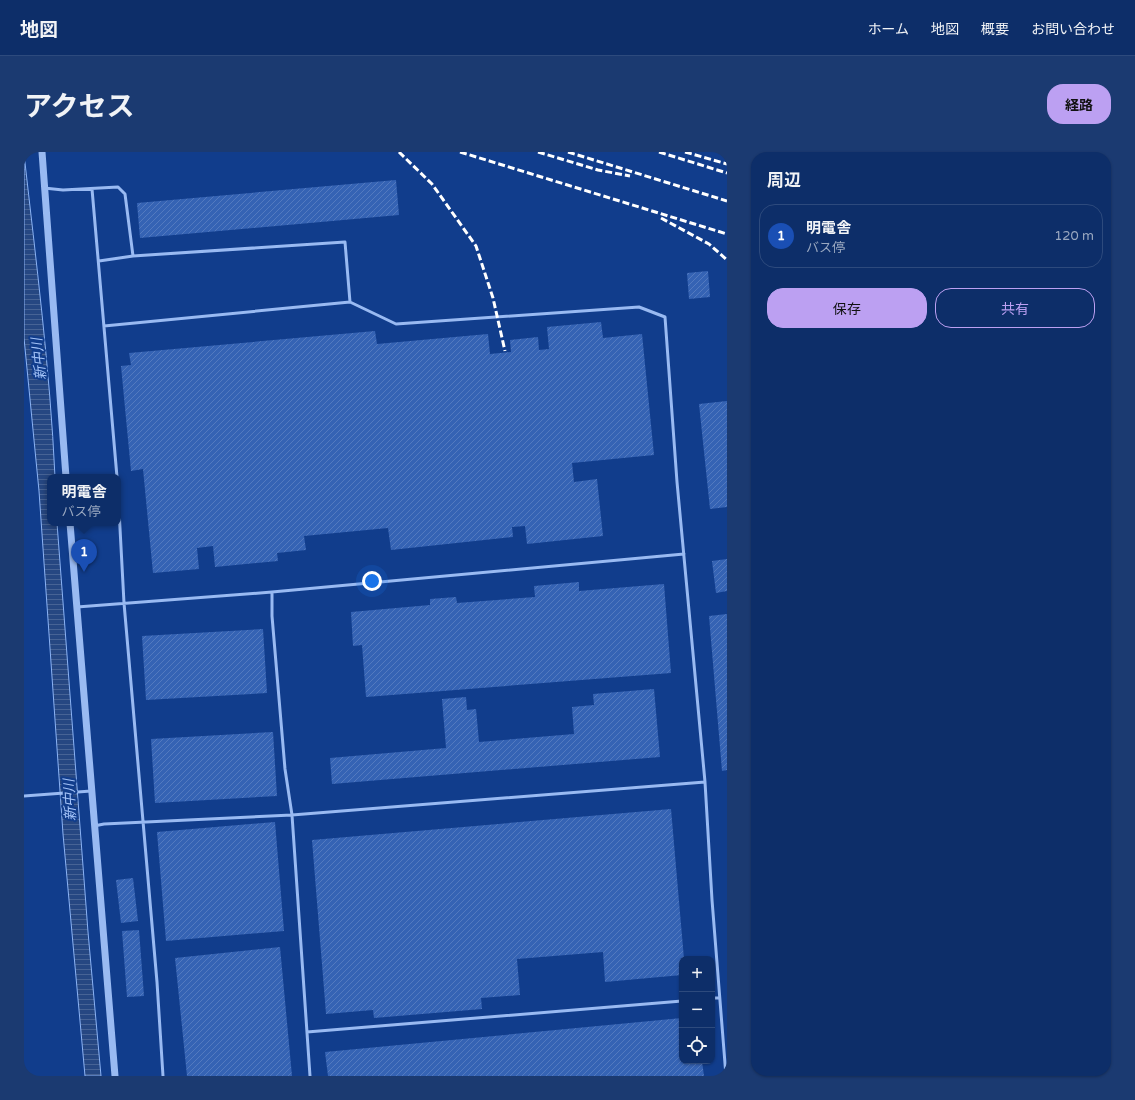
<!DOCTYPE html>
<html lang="ja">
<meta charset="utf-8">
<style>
body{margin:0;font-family:"Varela Round","Noto Sans JP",sans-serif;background:#1b3a71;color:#f1f3f6}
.controls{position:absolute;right:12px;bottom:12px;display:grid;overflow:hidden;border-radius:8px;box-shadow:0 1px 3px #0004}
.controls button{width:36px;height:36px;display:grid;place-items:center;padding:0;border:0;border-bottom:1px solid #2d4a7d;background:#0d2e69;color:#f1f3f6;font:20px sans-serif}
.you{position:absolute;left:348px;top:429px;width:14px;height:14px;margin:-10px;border:3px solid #fff;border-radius:50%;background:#1a73e8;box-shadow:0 0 0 6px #1a73e833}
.badge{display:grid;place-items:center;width:26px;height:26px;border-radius:50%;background:#bca0f2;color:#fff;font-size:13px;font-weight:700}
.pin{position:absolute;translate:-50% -33px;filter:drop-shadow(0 1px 2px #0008)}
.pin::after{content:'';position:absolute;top:21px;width:14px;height:12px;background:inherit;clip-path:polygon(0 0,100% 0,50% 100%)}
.popup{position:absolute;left:23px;top:322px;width:74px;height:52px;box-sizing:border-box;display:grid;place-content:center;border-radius:8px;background:#0d2e69;filter:drop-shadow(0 1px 3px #0005);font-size:13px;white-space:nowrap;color:#9aa8c0}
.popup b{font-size:15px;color:#f1f3f6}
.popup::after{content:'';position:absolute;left:50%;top:100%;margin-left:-8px;border:8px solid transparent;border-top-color:#0d2e69}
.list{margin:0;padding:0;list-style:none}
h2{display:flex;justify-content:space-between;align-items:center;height:52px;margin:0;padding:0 16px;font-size:17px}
h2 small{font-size:13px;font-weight:400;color:#9aa8c0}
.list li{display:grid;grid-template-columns:26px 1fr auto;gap:12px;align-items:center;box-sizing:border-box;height:64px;margin:0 8px 8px;padding:0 8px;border:1px solid #2d4a7d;border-radius:16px}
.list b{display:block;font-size:15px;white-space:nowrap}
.list p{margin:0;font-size:13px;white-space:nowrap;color:#9aa8c0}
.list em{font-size:13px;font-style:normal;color:#9aa8c0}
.actions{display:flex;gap:8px;padding:12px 16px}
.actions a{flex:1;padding:9px 0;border:1px solid #bca0f2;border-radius:16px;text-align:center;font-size:14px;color:#bca0f2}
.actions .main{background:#bca0f2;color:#111}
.icon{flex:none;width:22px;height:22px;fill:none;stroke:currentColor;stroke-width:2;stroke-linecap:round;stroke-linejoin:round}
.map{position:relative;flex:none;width:703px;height:924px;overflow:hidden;border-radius:16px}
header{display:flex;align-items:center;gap:24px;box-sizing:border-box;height:56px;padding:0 20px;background:#0d2e69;border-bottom:1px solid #2d4a7d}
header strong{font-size:19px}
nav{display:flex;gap:22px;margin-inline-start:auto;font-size:14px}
.intro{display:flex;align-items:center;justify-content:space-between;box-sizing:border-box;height:96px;padding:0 24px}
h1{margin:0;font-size:28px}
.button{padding:10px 18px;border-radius:16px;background:#bca0f2;color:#111;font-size:14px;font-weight:700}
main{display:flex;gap:24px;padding:0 24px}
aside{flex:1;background:#0d2e69;border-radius:16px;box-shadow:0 1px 3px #0004}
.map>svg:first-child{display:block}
.water{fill:url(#water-rules);stroke:#8bb3f5}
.building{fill:url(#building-hatch)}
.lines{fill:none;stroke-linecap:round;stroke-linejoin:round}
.service{stroke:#99baf2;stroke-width:3}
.tertiary{stroke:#99baf2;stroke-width:7}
.rail{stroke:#fff;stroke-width:3;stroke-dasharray:7 3;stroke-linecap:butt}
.labels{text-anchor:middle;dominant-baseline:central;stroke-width:4;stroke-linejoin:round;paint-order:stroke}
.water-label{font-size:14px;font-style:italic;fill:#a5c4f9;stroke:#113d8c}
</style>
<header>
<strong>地図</strong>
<nav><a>ホーム</a><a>地図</a><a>概要</a><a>お問い合わせ</a></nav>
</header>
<div class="intro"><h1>アクセス</h1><a class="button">経路</a></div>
<main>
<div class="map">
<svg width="703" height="924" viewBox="0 0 703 924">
<defs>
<pattern id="water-rules" width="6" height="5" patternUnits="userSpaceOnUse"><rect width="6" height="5" fill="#264782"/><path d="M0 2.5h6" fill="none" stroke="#476395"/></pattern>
<pattern id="building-hatch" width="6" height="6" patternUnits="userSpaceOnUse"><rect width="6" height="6" fill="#3563b4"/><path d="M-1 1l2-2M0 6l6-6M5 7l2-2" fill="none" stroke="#537abf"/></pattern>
</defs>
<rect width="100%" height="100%" fill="#113d8c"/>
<path class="water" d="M0,2c12,107 26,215 31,323h-5v46h7l31,409 13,144h-16l-22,-242 -24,-343 -15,-153z"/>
<path class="building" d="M372,28l3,35 -259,23 -3,-35z
M684,119l2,26 -21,2 -2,-26z
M577,170l2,16 39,-4 12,121 -82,8 2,19 23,-3 6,57 -76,8 -2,-18 -13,1 1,10 -122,13 -3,-22 -84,8 2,14 -29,3 1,8 -63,6 -2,-21 -16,2 2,21 -46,4 -10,-104 -12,2 -10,-105 10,-1 -2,-12 246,-22 2,13 111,-10 2,20 21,-2 -1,-12 28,-3 1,13 10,-1 -2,-22z
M703,249v106l-17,2 -11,-105z
M703,407v32l-11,2 -4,-32z
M555,430v9l85,-7 7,89 -305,24 -4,-52 -9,1 -2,-34 79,-7v-6l26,-2 1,6 78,-6 -1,-11z
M703,462v156l-5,1 -13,-155z
M239,477l4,64 -121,7 -4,-64z
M630,537l6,68 -328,27 -2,-26 116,-10 -4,-49 24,-2 1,13 9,-1 3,33 95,-8 -2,-27 22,-2 -1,-11z
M249,580l4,64 -122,7 -4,-64z
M647,657l13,150h-2v16l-77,7 -2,-30 -86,7 3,36 -39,3 1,11 -108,9 -1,-8 -47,4 -14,-174z
M251,670l9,109 -118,10 -9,-109z
M109,726l5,43 -17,2 -5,-43z
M115,778l5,66 -17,1 -5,-66z
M256,795l12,129h-105l-12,-118z
M658,866v43h20l2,15h-376l-3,-24z"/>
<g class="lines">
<path class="service" d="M20,36l19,2 55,-3 7,7 8,62 212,-14 5,60 46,22 243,-17 26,10 12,165 28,300 7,118 14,176
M68,37l25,288
M75,109l34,-5
M80,174l246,-24
M94,339l6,112 33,379 6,94
M248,440v24l13,153 7,46 18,261
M53,455l195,-15 412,-38
M0,644l67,-5
M70,674l10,-2 188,-9 413,-33
M688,846h7
M283,880l375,-31"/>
<path class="tertiary" d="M18,0l24,325
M46,371l45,553"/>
<path class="rail" d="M375,0l33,32 44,62 17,52 12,53
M436,0l267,82
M514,0l60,18 32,6
M544,0l159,49
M635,0l68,21
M661,0l42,12
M637,66l48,26 18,16"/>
</g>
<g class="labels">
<g class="water-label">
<text transform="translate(15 207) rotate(-96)">新中川</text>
<text transform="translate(46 648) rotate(-93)">新中川</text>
</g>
</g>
</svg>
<div class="controls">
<button>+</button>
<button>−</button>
<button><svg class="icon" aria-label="locate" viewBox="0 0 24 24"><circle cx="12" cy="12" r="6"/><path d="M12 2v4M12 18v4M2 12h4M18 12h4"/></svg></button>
</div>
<div class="you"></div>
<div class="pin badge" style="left:60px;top:420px;background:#1a4fb4">1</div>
<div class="popup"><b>明電舎</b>バス停</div>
</div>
<aside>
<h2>周辺<small></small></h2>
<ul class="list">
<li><span class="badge" style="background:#1a4fb4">1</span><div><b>明電舎</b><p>バス停</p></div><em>120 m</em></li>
</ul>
<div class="actions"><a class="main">保存</a><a>共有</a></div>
</aside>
</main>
